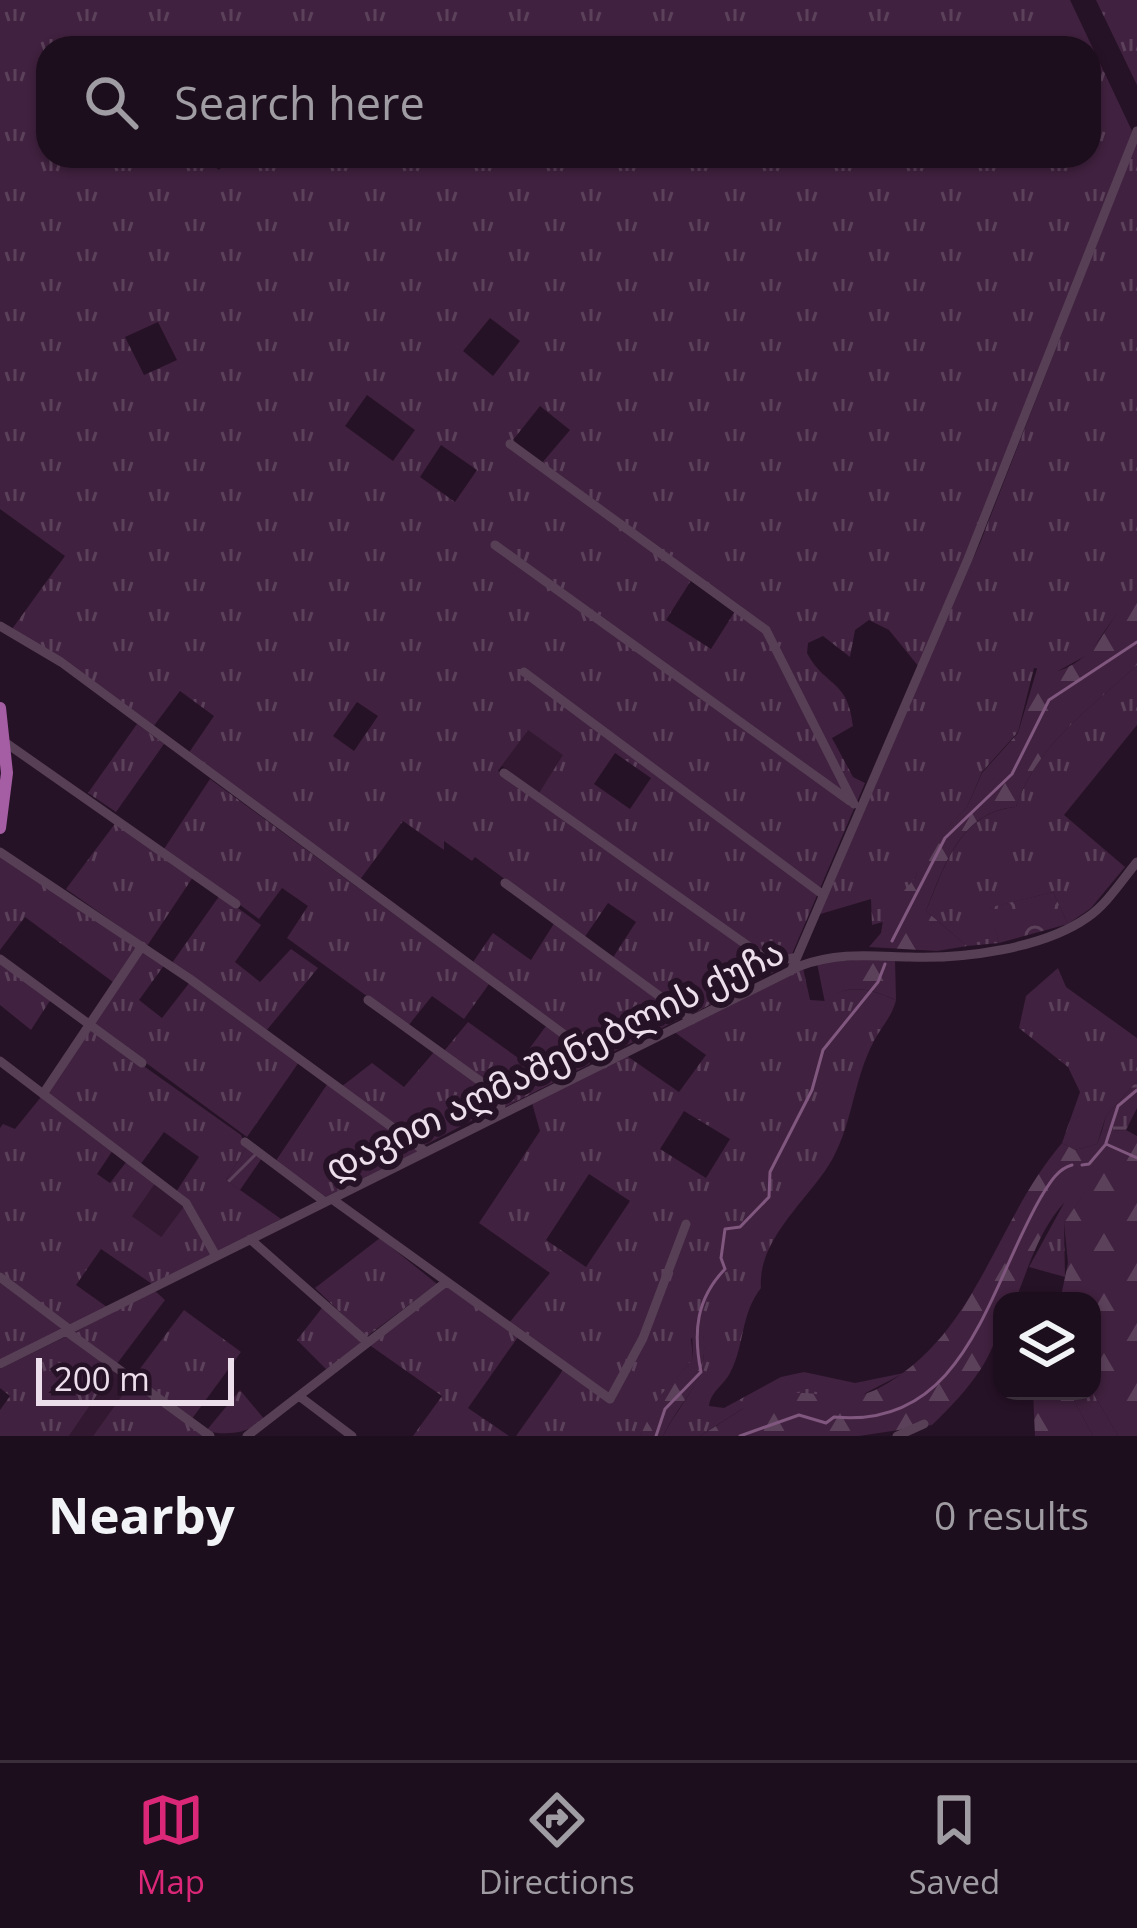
<!DOCTYPE html>
<meta charset="utf-8">
<style>
body{margin:0;font-family:"Open Sans","Noto Sans Georgian",sans-serif;background:#251725;color:#f1f3f6}
.controls{position:absolute;right:36px;bottom:36px;display:grid;overflow:hidden;border-radius:24px;box-shadow:0 3px 9px #0004}
.controls button{width:108px;height:108px;display:grid;place-items:center;padding:0;border:0;border-bottom:3px solid #3a2e3b;background:#1c0e1c;color:#f1f3f6;font:60px sans-serif}
.scale{position:absolute;left:36px;bottom:30px;width:198px;box-sizing:border-box;padding-left:12px;border:6px solid #ecdeeb;border-top:0;font-size:33px;line-height:42px;white-space:nowrap;color:#ecdeeb;-webkit-text-stroke:9px #261226;paint-order:stroke}
.list{margin:0;padding:0;list-style:none}
h2{display:flex;justify-content:space-between;align-items:center;height:156px;margin:0;padding:0 48px;font-size:51px}
h2 small{font-size:39px;font-weight:400;color:#a09ca3}
.icon{flex:none;width:66px;height:66px;fill:none;stroke:currentColor;stroke-width:2;stroke-linecap:round;stroke-linejoin:round}
.map{position:relative;flex:none;width:1137px;height:1436px;overflow:hidden}
.search{position:absolute;background:#1c0e1c;box-shadow:0 3px 9px #0004;left:36px;right:36px;top:36px;height:132px;display:flex;align-items:center;gap:30px;box-sizing:border-box;padding:0 42px;border-radius:36px;color:#a09ca3;font-size:45px}
.sheet{height:324px;background:#1c0e1c}
nav{display:flex;justify-content:space-around;align-items:center;box-sizing:border-box;height:168px;border-top:3px solid #3a2e3b;background:#1c0e1c;font-size:33px;color:#a09ca3}
nav a{display:grid;justify-items:center;gap:6px}
nav .on{color:#db2777}
.map>svg:first-child{display:block}
.built{fill:#321931}
.grass{fill:url(#grass-tufts);fill-rule:evenodd}
.forest{fill:url(#forest-firs)}
.wetland{fill:url(#wetland-marsh)}
.park{fill:url(#park-crowns)}
.garden{fill:url(#garden-furrows)}
.lines{fill:none;stroke-linecap:round;stroke-linejoin:round}
.stream{stroke:#80577e;stroke-width:3}
.minor{stroke:#574056;stroke-width:9}
.major{stroke:#a55da3;stroke-width:12}
.labels{text-anchor:middle;dominant-baseline:central;stroke-width:12;stroke-linejoin:round;paint-order:stroke}
.street-label{font-size:36px;fill:#ecdeeb;stroke:#261226}
</style>
<div class="map">
<svg width="1137" height="1436" viewBox="0 0 1137 1436">
<defs>
<pattern id="grass-tufts" width="24" height="20" patternUnits="userSpaceOnUse" patternTransform="scale(3)"><rect width="24" height="20" fill="#40213f"/><path d="M3 7l-1-3M5 7V3M7 7l1-3M15 17l-1-3M17 17v-4M19 17l1-3" fill="none" stroke="#5c415b"/></pattern>
<pattern id="forest-firs" width="22" height="20" patternUnits="userSpaceOnUse" patternTransform="scale(3)"><rect width="22" height="20" fill="#40213f"/><path d="M5 1l3.5 6h-7zM16 11l3.5 6h-7z" fill="#5c415b"/></pattern>
<pattern id="wetland-marsh" width="20" height="14" patternUnits="userSpaceOnUse" patternTransform="scale(3)"><rect width="20" height="14" fill="#40213f"/><path d="M1 5h8M5 5V1M11 12h8M15 12V8" fill="none" stroke="#5c415b"/></pattern>
<pattern id="park-crowns" width="20" height="18" patternUnits="userSpaceOnUse" patternTransform="scale(3)"><rect width="20" height="18" fill="#40213f"/><path d="M2 6a3 3 0 1 1 6 0M12 15a3 3 0 1 1 6 0" fill="none" stroke="#5c415b"/></pattern>
<pattern id="garden-furrows" width="10" height="10" patternUnits="userSpaceOnUse" patternTransform="scale(3)"><rect width="10" height="10" fill="#40213f"/><path d="M-1 1l2-2M0 10L10 0M9 11l2-2" fill="none" stroke="#5c415b"/></pattern>
</defs>
<rect width="100%" height="100%" fill="#261226"/>
<path class="built" d="M527,729l37,26 -25,38 -37,-27z
M156,1182l29,23 -25,33 -29,-23z
M114,1370l17,13 -38,53h-24z"/>
<path class="grass" d="M0,0h1070l62,131 -70,191 -143,345 -30,-37 -20,-10 -14,10 -5,27 -27,-21 -15,7 -1,10c18,34 41,26 46,73l-21,12 21,39 12,6 -73,171 -19,8 -234,-169 24,-38 -35,-25 -30,41 272,195 14,1 -94,48 -78,-56 24,-37 -28,-19 -24,35 -109,-81 -3,4 -28,-20v9l-41,-29 -44,60 -171,-127 26,-38 -34,-25 -27,36 -89,-67 -52,-31 53,-73 -65,-47zM48,48h1041v108h-859l-11,14 -18,-14h-153zM490,318l30,23 -27,35 -30,-25zM158,322l19,38 -33,15 -19,-38zM367,395l48,35 -22,31 -48,-35zM540,406l30,24 -28,33 -29,-23zM441,445l36,25 -22,32 -35,-25zM692,579l45,29 -26,41 -45,-29zM357,702l21,14 -24,35 -21,-15zM615,753l36,25 -21,31 -36,-25z
M1096,0h41v85z
M1137,141v443l-48,70 -31,17 -24,-3 -16,64 -36,40 -15,35 -47,50 -4,20 -33,45 -11,3 -1,-26 -54,16 163,-372z
M1137,665v60l-73,90 61,52 -34,41 -23,16 -15,-32 -64,16 10,35 -32,3 -41,-35c19,-44 33,-99 90,-104 21,-63 74,-98 121,-142z
M137,724l27,20 -48,68 -28,-19z
M210,779l279,205 -25,35 -32,-23 -24,30 -121,-88 21,-32 -26,-18 -23,31 -95,-70z
M117,821l76,56 -46,69 -81,-57z
M0,855l138,91 -25,36 -88,-65 -25,33z
M220,895l41,30 -26,37 25,20 31,-33 27,19 -52,63 -94,-68z
M555,922l125,92v5l-79,39 -130,-93 22,-32 38,27z
M143,950l22,14 -26,36 23,18 28,-36 109,80 -52,75 -154,-113z
M0,962l51,37 -20,31 -31,-25z
M803,968l7,32 15,1c22,-19 46,-12 71,-1 -4,17 -15,27 -22,41 -20,37 -21,80 -41,117 -22,40 -76,80 -72,130 -21,27 -16,57 -31,85 -7,13 -19,18 -21,33l15,2 57,-31 23,-5 51,11 49,-10 -44,23 -118,13 -42,27h-37c21,-40 49,-59 39,-107l-11,10 2,20 -33,38 -20,39h-124l47,-66 -45,-33 -50,71 41,28h-96l29,-40 -74,-52 84,-62 57,41 41,-50 -71,-50 61,-92 -8,-28 95,-47 52,36 27,-37 -33,-24zM684,1111l46,28 -24,39 -46,-29zM589,1174l41,27 -44,66 -40,-27z
M1058,968l8,19 71,51v43l-31,35 -9,28 -22,6 -13,-7 18,-51 -12,-25 -49,-39 7,-32z
M468,1022l53,38 25,-34 41,30 3,8 -85,43 -61,-56z
M90,1028l151,107 5,13 -20,32 55,39 -64,32 -41,-59 23,-35 -35,-25 -24,33 -94,-71z
M434,1052l53,38 11,17 -75,39 -82,-59 31,-24 32,24z
M328,1083l93,67 -98,48 -48,-36z
M41,1097l72,53 -16,24 13,9 17,-22 29,21 -24,34 29,21 24,-32 28,48 -61,31 -51,-35 -25,36 31,22 -37,20 -70,-52v-147l3,-4 12,5z
M1092,1182l-28,41 1,54 -36,-10 40,-73z
M380,1238l57,46 -71,53 -51,-49z
M0,1281l65,47 -65,32z
M154,1290l11,10 -49,65 -43,-32z
M325,1304l38,37 -36,29 -30,-30z
M184,1310l57,42 -50,68 -58,-42z
M67,1336l47,34 -45,66h-69v-26l10,-14 -10,-8v-19z
M131,1383l74,53h-112z
M240,1390l25,30c-17,13 -37,16 -59,11z
M1069,1391h23l26,45h-25z"/>
<path class="forest" d="M1137,584v81c-47,44 -100,79 -121,142 -56,4 -72,60 -90,104l41,35 -30,5 -68,-4 12,-14 3,-19 32,-37 3,-20 48,-50 15,-34 36,-40 22,-74 7,-2 11,14c42,-13 53,-57 79,-87z
M869,959l26,2 1,39c-25,-11 -50,-19 -71,3l-8,-40z
M1126,1130l11,6v300h-19l-26,-45v-90h-32l8,-38 -4,-40 26,-39c-44,21 -58,75 -75,117h-13c0,52 -34,89 -70,124l-73,11h-159c27,-15 50,-37 80,-42 34,-6 66,12 99,-6 99,-53 114,-164 183,-245l13,7 22,-6 5,-13z
M692,1329h11c7,55 -18,62 -40,107h-23l19,-39 34,-38z
M1033,1391h36l24,45h-58z"/>
<path class="wetland" d="M1137,1081v27l-11,22 -24,1 4,-15z"/>
<path class="park" d="M1053,892l15,32 -69,19 -11,-35z"/>
<path class="garden" d="M246,1148l16,10 -22,32 -14,-10z"/>
<g class="lines">
<path class="stream" d="M892,941l53,-103 67,-64 37,-74 88,-58
M1106,1143l12,-37 19,-16
M1082,1165l7,-1 17,-20 31,14
M656,1436l9,-27 36,-37c-8,-40 -5,-73 24,-103l-4,-11 4,-29 15,-2 29,-30 1,-25 42,-82 11,-40 55,-68 7,-18
M740,1436l59,-21 27,8 8,-6c132,13 154,-129 207,-220 8,-13 16,-28 31,-32"/>
<path class="minor" d="M510,444l256,186 88,174
M495,545l355,256
M0,626l61,36 543,402
M524,672l298,222
M6,743l230,161
M504,773l268,190 24,-6
M0,852l190,127 236,173
M505,883l187,137
M0,959l142,104
M791,971l177,-412 169,-428
M368,1000l123,89 10,15 -1,11
M0,1061l186,142 30,53
M43,1094l99,-148
M245,1142l80,60
M332,1199l278,200 33,-61 43,-114
M250,1239l117,103
M0,1277l69,52
M66,1331l144,105
M0,1364l800,-398c38,-14 70,-10 109,-9 54,2 134,-8 179,-40 19,-13 34,-37 49,-55
M299,1396l53,40
M247,1436l199,-154
M897,1436l27,-12"/>
<path class="major" d="M0,708l7,65 -7,55"/>
</g>
<g class="labels">
<g class="street-label">
<text transform="translate(554 1059) rotate(-26)">დავით აღმაშენებლის ქუჩა</text>
</g>
</g>
</svg>
<div class="controls">
<button><svg class="icon" aria-label="layers" viewBox="0 0 24 24"><path d="M12 4l9 5-9 5-9-5zM3 14l9 5 9-5"/></svg></button>
</div>
<div class="scale">200 m</div>
<div class="search"><svg class="icon" aria-label="search" viewBox="0 0 24 24"><circle cx="10" cy="10" r="6"/><path d="M15 15l6 6"/></svg>Search here</div>
</div>
<section class="sheet">
<h2>Nearby<small>0 results</small></h2>
<ul class="list">
</ul>
</section>
<nav>
<a class="on"><svg class="icon" aria-label="map" viewBox="0 0 24 24"><path d="M3 6l6-2 6 2 6-2v14l-6 2-6-2-6 2zM9 4v14M15 6v14"/></svg>Map</a>
<a><svg class="icon" aria-label="directions" viewBox="0 0 24 24"><path d="M12 3l9 9-9 9-9-9zM9 14v-3h6M13 9l2 2-2 2"/></svg>Directions</a>
<a><svg class="icon" aria-label="saved" viewBox="0 0 24 24"><path d="M7 4h10v16l-5-4-5 4z"/></svg>Saved</a>
</nav>
